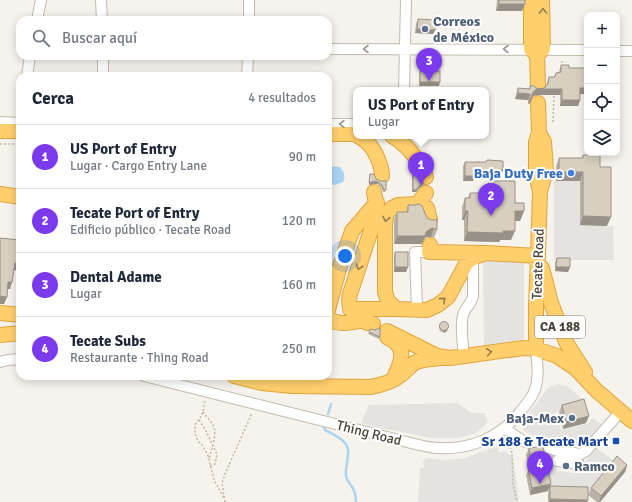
<!DOCTYPE html>
<html lang="es">
<meta charset="utf-8">
<style>
body{margin:0;font-family:Signika,sans-serif;background:#f6f6f7;color:#1f2937}
.controls{position:absolute;right:12px;top:12px;display:grid;overflow:hidden;border-radius:8px;box-shadow:0 2px 10px #0003}
.controls button{width:36px;height:36px;display:grid;place-items:center;padding:0;border:0;border-bottom:1px solid #e0e1e3;background:#fff;color:#1f2937;font:20px sans-serif}
.you{position:absolute;left:345px;top:256px;width:14px;height:14px;margin:-10px;border:3px solid #fff;border-radius:50%;background:#1a73e8;box-shadow:0 0 0 6px #1a73e833}
.badge{display:grid;place-items:center;width:26px;height:26px;border-radius:50%;background:#7c3aed;color:#fff;font-size:13px;font-weight:700}
.pin{position:absolute;translate:-50% -33px;filter:drop-shadow(0 1px 2px #0008)}
.pin::after{content:'';position:absolute;top:21px;width:14px;height:12px;background:inherit;clip-path:polygon(0 0,100% 0,50% 100%)}
.popup{position:absolute;left:353px;top:87px;width:136px;height:52px;box-sizing:border-box;display:grid;place-content:center;border-radius:8px;background:#fff;filter:drop-shadow(0 1px 3px #0005);font-size:13px;white-space:nowrap;color:#747a83}
.popup b{font-size:15px;color:#1f2937}
.popup::after{content:'';position:absolute;left:50%;top:100%;margin-left:-8px;border:8px solid transparent;border-top-color:#fff}
.list{margin:0;padding:0;list-style:none}
h2{display:flex;justify-content:space-between;align-items:center;height:52px;margin:0;padding:0 16px;font-size:17px}
h2 small{font-size:13px;font-weight:400;color:#747a83}
.list li{display:grid;grid-template-columns:26px 1fr auto;gap:12px;align-items:center;box-sizing:border-box;height:64px;padding:0 16px;border-top:1px solid #e0e1e3}
.list b{display:block;font-size:15px;white-space:nowrap}
.list p{margin:0;font-size:13px;white-space:nowrap;color:#747a83}
.list em{font-size:13px;font-style:normal;color:#747a83}
.icon{flex:none;width:22px;height:22px;fill:none;stroke:currentColor;stroke-width:2;stroke-linecap:round;stroke-linejoin:round}
.map{position:relative;flex:none;width:632px;height:502px;overflow:hidden}
.search{position:absolute;background:#fff;box-shadow:0 2px 10px #0003;left:16px;top:16px;width:316px;height:44px;display:flex;align-items:center;gap:10px;box-sizing:border-box;padding:0 14px;border-radius:12px;color:#747a83;font-size:15px}
.panel{position:absolute;background:#fff;box-shadow:0 2px 10px #0003;left:16px;top:72px;width:316px;height:308px;border-radius:12px}
.map>svg:first-child{display:block}
.parking{fill:#e5e3e0}
.water{fill:#a9d4f2}
.lines{fill:none;stroke-linecap:round;stroke-linejoin:round}
.stream{stroke:#a9d4f2;stroke-width:2.5}
.minor-casing{stroke:#c2bbae;stroke-width:12}
.highway-casing{stroke:#e0a43c;stroke-width:16}
.path{stroke:#c4b79f;stroke-width:1.5;stroke-dasharray:2 2;stroke-linecap:butt}
.minor{stroke:#fff;stroke-width:10}
.highway{stroke:#ffcf6e;stroke-width:14}
.wall{fill:#bab2a6}
.shaded-wall{fill:#979187}
.building{fill:#d8cfc1;stroke:#979187}
.oneway{stroke:#937c4e}
.oneway2{stroke:#9c9892}
.service-dot{fill:#5c6f8a;stroke:#fff;stroke-width:1.5}
.shop-dot{fill:#3f7fe0;stroke:#fff;stroke-width:1.5}
.transit-dot{fill:#1a4fb4;stroke:#fff;stroke-width:1.5}
.labels{text-anchor:middle;dominant-baseline:central;stroke-width:4;stroke-linejoin:round;paint-order:stroke}
.shield{fill:#fff;stroke:#817c74;stroke-width:1}
.shield-label{font-size:13px;font-weight:bold;fill:#4b4439}
.service-label{font-size:14px;font-weight:bold;fill:#4e5e75;stroke:#fff;text-anchor:start}
.shop-label{font-size:14px;font-weight:bold;fill:#366cbe;stroke:#fff;text-anchor:end}
.street-label{font-size:14px;fill:#4b4439;stroke:#fff}
.transit-label{font-size:14px;font-weight:bold;fill:#164399;stroke:#fff;text-anchor:end}
</style>
<div class="map">
<svg width="632" height="502" viewBox="0 0 632 502">
<rect width="100%" height="100%" fill="#f6f3ec"/>
<path class="parking" d="M554,181h26v44l33,1 1,34h-60z
M483,258l41,1v80l-40,7z
M558,384l5,1 5,2 17,14 -5,4 -25,7 6,18 26,-6 5,-6 9,6 -18,22 -50,-11 -8,-3 -4,-6 1,-3 25,-34 4,-3z
M457,403l15,10h12l4,9 -12,11 -17,5h-28l-50,-10 -20,-5 8,-18z
M495,447h3v5h5v-2l10,7 6,45h-101l2,-34h4l-1,-7 4,-3 18,2 20,-2z
M597,448l18,14 -27,30h-39l-8,-40 14,-1 3,20 17,2z"/>
<path class="water" d="M328,166l12,1c4,5 6,9 3,15l-8,3 -7,-2z"/>
<g class="lines">
<path class="stream" d="M328,414l3,-10
M324,427l1,3c8,4 22,10 23,20 1,8 -3,17 -2,26 1,5 4,7 6,11 3,4 4,10 4,15"/>
<g class="minor-casing">
<path id="minor" d="M101,0l1,20
M37,20l4,-20
M249,20v-20
M328,49l259,1
M617,51h15
M103,56v20
M27,76l3,-20
M247,76l1,-20
M404,90l2,-90
M0,122l20,1
M328,124h28
M417,309l-2,-57h14
M464,356c-1,-11 -4,-30 -1,-41 2,-7 9,-12 10,-19v-38
M0,362l8,-2 12,-1
M144,376l271,68c8,2 16,4 24,4 31,2 62,-11 81,-36 5,-6 11,-13 14,-20 6,-14 3,-28 2,-43
M504,428l19,13 35,10 23,3 5,-3 35,-40
M557,461l22,3"/>
</g>
<g class="highway-casing">
<path id="highway" d="M531,0v49l6,6
M538,86l-1,-31 6,-6 -1,-49
M538,103l1,30 -3,9v30l3,16
M0,131h20
M328,134h28
M358,136c4,2 8,5 11,8 7,8 13,22 13,32
M392,136c4,2 8,5 11,8 8,6 21,24 23,33
M0,194l20,3
M417,204l9,-11
M430,220l-3,-12 -10,-4 -19,1 -6,3 -5,5 -2,10v69l3,9 8,8 31,1 11,-5 10,-8 19,-35 8,-5 11,-4 52,3
M430,245l-1,7 55,1
M542,268l9,35 16,41 18,28
M350,309h46
M328,310l11,-41 13,-38 25,-29
M0,313l20,2
M328,319c13,7 23,3 37,1l2,3
M373,324c-8,-4 -20,-8 -23,-17 -1,-4 -1,-9 0,-13l23,-70 4,-21 -2,-5 -1,-6
M387,331l50,25 13,2 73,-10 13,1 21,7 18,12 22,23 35,30
M0,335l20,-2
M387,337c3,2 8,4 10,7 10,10 0,26 -4,36
M536,349v-43l2,-50 2,-65 6,-21 -2,-28 -5,-9
M234,376l28,7 30,3 78,1c12,-2 23,-5 32,-13 5,-3 8,-9 14,-12 7,-3 17,-3 25,-4"/>
</g>
<path class="path" d="M562,67v-8
M553,122l1,-28
M0,144h20
M205,401l-3,14 -7,10v9l3,7 5,5 5,10 6,24 10,18
M203,412c3,4 7,8 10,13 5,8 -2,26 -4,34
M199,420l6,9 12,25 -2,10 -5,2
M509,443l3,10 1,30 4,19
M225,502l-3,-19 3,-9 27,-61"/>
<use href="#minor" class="minor"/>
<use href="#highway" class="highway"/>
</g>
<path class="wall" d="M497,0h28l-3,11h-26z
M418,19l17,11 -2,4 -18,-1 1,-9z
M561,65l8,3 16,12h2v9l-2,5h-5v6l-2,6h-18v-11h-23l-4,1 -1,2 -2,5 -2,1v-4l-13,-1 1,-5 2,-6 11,1 1,-3 10,3 4,-1 2,-2 3,-9h5l2,-4 3,-1z
M420,71l19,15h-20v-10z
M583,155l17,12 7,59 -27,-1v-44h-24v-15l3,-8h23z
M487,160l16,10 -2,5h-26l-2,6h-10v-15l2,-4h21z
M370,174l10,7 6,9 -1,2h-2l-2,-5 -4,-3h-4l-4,1v-9z
M413,174l11,9 -1,2 -4,3 -3,4h-4v-15z
M489,181l26,22 9,8 -4,10h-5l-4,19h-11l-1,2 -35,-1v-21h-2v-13l3,-9h3l2,-5h16v-3z
M408,205l19,13 10,12 -3,8 -3,-1h-5l-3,3 -1,4h-28v-24l3,-8h9z
M395,252l11,20h-12v-16z
M557,258l13,9 -2,5 -13,-1v-8z
M441,322l6,9 -3,2 -4,-2 -1,-3z
M369,332l11,5 -1,2 -11,-5z
M562,405l24,18 -23,6 -4,-17z
M529,448l19,43 -18,4 -4,-20 3,-7 -3,-13z
M627,465l-2,7 -25,30h-3l-9,-7 3,-7z
M550,486l38,14 -1,2h-39v-9z"/>
<path class="shaded-wall" d="M499,4h26l-3,7h-26z
M417,29l18,1 -2,4 -18,-1z
M420,82h20l-1,4h-20z
M580,88h7l-2,6h-8z
M539,89h23l-2,6h-23l-4,1 -1,2 -2,5 -2,1 4,-10 3,-4z
M518,93l12,1 -2,6 -13,-1z
M562,100h18l-2,6h-18z
M475,170h28l-2,5 -28,-1z
M559,172h24l-3,9h-24z
M465,176h10l-2,5h-10z
M374,181l4,1 -1,2h-4l-4,1v-2z
M424,183l-1,2 -4,3 -3,4h-4l1,-2z
M465,211h3l-4,9h-2z
M515,211h9l-4,10h-8z
M583,216l28,1 -4,9 -27,-1z
M434,228l-3,9h-5l-3,3 3,-8 4,-3z
M515,231l-4,9h-11l-1,2 -35,-1 3,-9z
M397,236h28l-3,8h-28z
M15,263l5,1v7l-8,-1z
M395,267h13l-2,5h-12z
M556,267h14l-2,5 -13,-1z
M8,282h4l-2,7h-4z
M0,296l7,1 -3,7h-4z
M448,328l-1,3 -3,2v-3z
M589,416l-3,7 -23,6 3,-7z
M627,465l-2,7 -25,30h-1l2,-6z
M551,484l-3,7 -18,4 2,-7z
M550,499l38,1 -1,2h-38z"/>
<path class="building" d="M499,0h26v4h-26z
M418,19l17,1v10l-18,-1z
M561,65h8v3h16v12h2v8h-7v12h-18v-11h-23l-4,1 -3,4v4h-2v-4l-12,-1v-5l12,1v-3h4l2,2 4,1 4,-1 4,-4 1,-7h6l1,-4 5,-1z
M420,71h20v11h-20z
M583,155h17v12h11v50l-28,-1v-44h-24v-14h24z
M487,160l16,1v9h-28v6h-10v-14h21z
M370,174h4l2,5 4,2h6v9h-2l-2,-5 -4,-3 -4,-1 -5,2z
M413,174h5l3,7 3,2 -4,2 -4,5h-3z
M489,181h26v22h9v8h-9v20h-12v2l-36,-1 1,-21h-3v-13h5v-5h19z
M419,204l3,2 5,12 4,2h4l2,-1v11l-3,-2 -4,1 -4,3 -1,4h-28v-24h11v-7h7z
M0,238l20,2v24l-5,-1 -3,19h-4l-1,15 -7,-1z
M395,252h13v15h-13z
M557,258h13v9h-14z
M439.5 326a4.5 4.5 0 1 1 9 0a4.5 4.5 0 1 1-9 0Z
M380,328v9l-11,-5 1,-3 5,1z
M584,399l5,17 -23,6 -4,-17z
M543,446l8,38 -19,4 -4,-20 4,-1 -3,-19z
M617,456l10,9 -26,31 -10,-8z
M550,486l38,1v13l-38,-1z"/>
<defs><path id="oneway-chevron" d="M-2-3.5L2.5 0L-2 3.5" fill="none" stroke-width="1.6" stroke-linecap="round" stroke-linejoin="round"/></defs>
<g class="oneway">
<use href="#oneway-chevron" transform="translate(543 11) rotate(-91)"/>
<use href="#oneway-chevron" transform="translate(386 219) rotate(100)"/>
<use href="#oneway-chevron" transform="translate(359 267) rotate(109)"/>
<use href="#oneway-chevron" transform="translate(443 300) rotate(-41)"/>
<use href="#oneway-chevron" transform="translate(489 352) rotate(-7)"/>
</g>
<g class="oneway2">
<use href="#oneway-chevron" transform="translate(366 49) rotate(-180)"/>
<use href="#oneway-chevron" transform="translate(506 49) rotate(-180)"/>
<use href="#oneway-chevron" transform="translate(342 124) rotate(180)"/>
</g>
<g class="service-dot">
<circle cx="425" cy="29" r="4"/>
<circle cx="572" cy="418" r="4"/>
<circle cx="566" cy="466" r="4"/>
</g>
<circle class="shop-dot" cx="571" cy="173" r="4"/>
<rect class="transit-dot" x="612" y="437" width="8" height="8" rx="2"/>
<g class="labels">
<rect class="shield" x="535" y="316" width="50" height="22" rx="3"/>
<g class="shield-label">
<text x="560" y="327">CA 188</text>
</g>
<g class="service-label">
<text x="433" y="21">Correos<tspan x="433" dy="16">de México</tspan></text>
<text x="564" y="418" text-anchor="end">Baja-Mex</text>
<text x="574" y="466">Ramco</text>
</g>
<g class="shop-label">
<text x="563" y="173">Baja Duty Free</text>
</g>
<g class="street-label">
<text transform="translate(538 264) rotate(-88)">Tecate Road</text>
<text transform="translate(369 433) rotate(14)">Thing Road</text>
</g>
<g class="transit-label">
<text x="608" y="441">Sr 188 &amp; Tecate Mart</text>
</g>
</g>
</svg>
<div class="controls">
<button>+</button>
<button>−</button>
<button><svg class="icon" aria-label="locate" viewBox="0 0 24 24"><circle cx="12" cy="12" r="6"/><path d="M12 2v4M12 18v4M2 12h4M18 12h4"/></svg></button>
<button><svg class="icon" aria-label="layers" viewBox="0 0 24 24"><path d="M12 4l9 5-9 5-9-5zM3 14l9 5 9-5"/></svg></button>
</div>
<div class="you"></div>
<div class="pin badge" style="left:421px;top:185px">1</div>
<div class="popup"><b>US Port of Entry</b>Lugar</div>
<div class="pin badge" style="left:491px;top:216px">2</div>
<div class="pin badge" style="left:429px;top:81px">3</div>
<div class="pin badge" style="left:540px;top:484px">4</div>
<div class="search"><svg class="icon" aria-label="search" viewBox="0 0 24 24"><circle cx="10" cy="10" r="6"/><path d="M15 15l6 6"/></svg>Buscar aquí</div>
<section class="panel">
<h2>Cerca<small>4 resultados</small></h2>
<ul class="list">
<li><span class="badge">1</span><div><b>US Port of Entry</b><p>Lugar · Cargo Entry Lane</p></div><em>90 m</em></li>
<li><span class="badge">2</span><div><b>Tecate Port of Entry</b><p>Edificio público · Tecate Road</p></div><em>120 m</em></li>
<li><span class="badge">3</span><div><b>Dental Adame</b><p>Lugar</p></div><em>160 m</em></li>
<li><span class="badge">4</span><div><b>Tecate Subs</b><p>Restaurante · Thing Road</p></div><em>250 m</em></li>
</ul>
</section>
</div>
